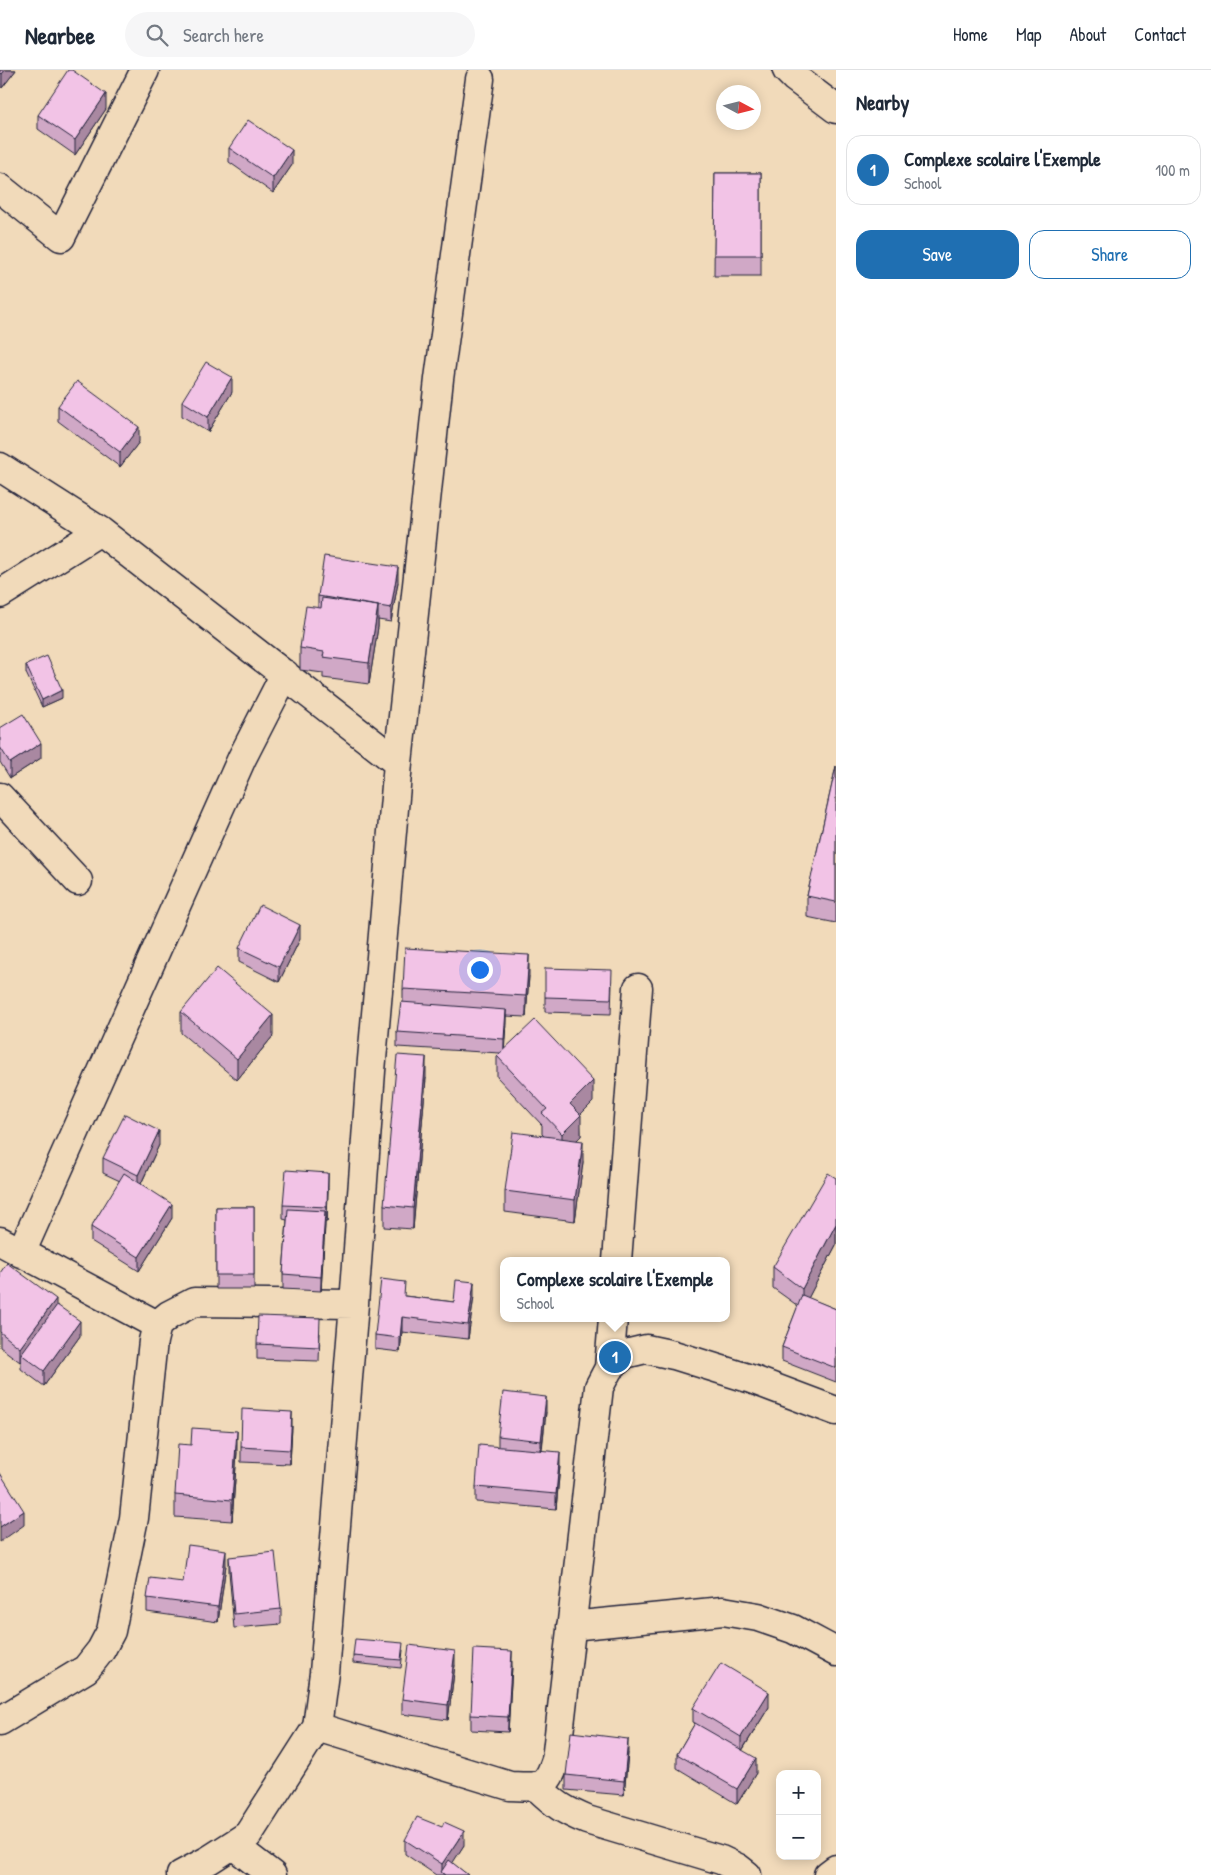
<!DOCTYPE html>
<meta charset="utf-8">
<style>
body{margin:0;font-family:"Patrick Hand",sans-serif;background:#f6f6f7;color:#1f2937}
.controls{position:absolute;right:15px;bottom:15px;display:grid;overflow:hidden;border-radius:10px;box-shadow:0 2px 12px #0003}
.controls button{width:45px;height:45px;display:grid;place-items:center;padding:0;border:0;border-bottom:1px solid #e0e1e3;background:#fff;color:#1f2937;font:25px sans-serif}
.compass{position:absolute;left:716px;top:15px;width:45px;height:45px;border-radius:50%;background:#fff;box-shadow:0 2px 12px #0003;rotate:97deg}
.you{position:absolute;left:479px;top:899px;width:18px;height:18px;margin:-12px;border:4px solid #fff;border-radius:50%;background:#1a73e8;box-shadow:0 0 0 8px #1a73e833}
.badge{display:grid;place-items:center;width:32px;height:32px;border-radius:50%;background:#1f6fb2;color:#fff;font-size:16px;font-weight:700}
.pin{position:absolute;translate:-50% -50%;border:2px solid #fff;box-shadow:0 1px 5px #0006}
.popup{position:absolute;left:500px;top:1187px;width:230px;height:65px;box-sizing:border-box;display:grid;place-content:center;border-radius:10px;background:#fff;filter:drop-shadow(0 1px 4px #0005);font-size:16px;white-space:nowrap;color:#747a83}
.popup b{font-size:19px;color:#1f2937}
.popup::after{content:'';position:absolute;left:50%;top:100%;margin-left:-10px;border:10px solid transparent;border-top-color:#fff}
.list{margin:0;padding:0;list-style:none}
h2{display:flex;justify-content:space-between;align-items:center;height:65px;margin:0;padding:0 20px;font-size:21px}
h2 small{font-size:16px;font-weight:400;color:#747a83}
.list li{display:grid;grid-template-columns:32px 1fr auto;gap:15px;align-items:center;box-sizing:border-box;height:70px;margin:0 10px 10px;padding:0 10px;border:1px solid #e0e1e3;border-radius:15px}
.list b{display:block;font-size:19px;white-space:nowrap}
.list p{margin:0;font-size:16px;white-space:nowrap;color:#747a83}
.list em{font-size:16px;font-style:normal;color:#747a83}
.actions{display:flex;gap:10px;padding:15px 20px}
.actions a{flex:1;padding:11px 0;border:1px solid #1f6fb2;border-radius:15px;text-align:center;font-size:18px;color:#1f6fb2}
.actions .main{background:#1f6fb2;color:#fff}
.icon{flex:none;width:28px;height:28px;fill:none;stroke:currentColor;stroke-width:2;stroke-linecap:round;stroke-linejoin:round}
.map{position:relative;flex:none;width:836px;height:1805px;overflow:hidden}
header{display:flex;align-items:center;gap:30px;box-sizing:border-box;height:70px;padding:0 25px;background:#fff;border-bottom:1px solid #e0e1e3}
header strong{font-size:24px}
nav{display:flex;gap:28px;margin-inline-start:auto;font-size:18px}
.search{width:350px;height:45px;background:#f6f6f7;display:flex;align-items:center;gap:12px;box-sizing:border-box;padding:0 18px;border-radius:28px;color:#747a83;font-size:19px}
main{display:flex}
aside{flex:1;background:#fff}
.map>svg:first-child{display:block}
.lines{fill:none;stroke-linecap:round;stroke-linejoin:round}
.minor-casing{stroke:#22223b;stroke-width:31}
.minor{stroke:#f1daba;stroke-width:28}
.wall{fill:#d0a8c6;stroke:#22223b}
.shaded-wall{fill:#a988a1;stroke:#22223b}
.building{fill:#f2c3e6;stroke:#22223b}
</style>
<header>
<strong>Nearbee</strong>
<div class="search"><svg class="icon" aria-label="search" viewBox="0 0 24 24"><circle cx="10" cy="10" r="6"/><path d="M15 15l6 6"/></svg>Search here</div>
<nav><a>Home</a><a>Map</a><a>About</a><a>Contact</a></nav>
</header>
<main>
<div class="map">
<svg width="836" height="1805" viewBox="0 0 836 1805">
<rect width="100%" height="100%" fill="#f1daba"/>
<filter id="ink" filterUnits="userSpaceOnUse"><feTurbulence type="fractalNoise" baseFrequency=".02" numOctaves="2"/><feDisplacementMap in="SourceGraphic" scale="10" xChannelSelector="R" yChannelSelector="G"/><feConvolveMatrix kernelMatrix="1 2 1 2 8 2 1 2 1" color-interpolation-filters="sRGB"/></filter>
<g filter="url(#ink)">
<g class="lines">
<g class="minor-casing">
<path id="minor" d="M787,0l8,8 41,31
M0,118l61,49 84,-167
M0,397l100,64 298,232
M0,524l100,-63
M0,727l78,84
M0,1171l157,84 12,-10 25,-13 160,2
M21,1183l221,-495 43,-84
M617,1191l21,-273
M609,1298l4,-50
M571,1556l152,-15 35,6 35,12 43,23
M0,1651l86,-52 15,-19 10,-19 23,-113 19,-177 4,-16
M317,1657l193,59c29,1 36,4 46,-26l43,-373 10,-19 16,-14 21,-5 28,6 77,24 85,32
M537,1717c19,18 26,23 50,33l134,40 17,8 9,7
M233,1775l39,30
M181,1805l28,-15 39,-25 69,-108 7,-54 30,-369 17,-233 27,-308 41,-384 41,-300
M828,1805l8,-6"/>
</g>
<use href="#minor" class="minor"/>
</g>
<path class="wall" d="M0,0h16l-14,18 -2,-2z
M106,39l-31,46 -37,-26v-14z
M229,78l63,17 -19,28 -44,-31z
M715,103h46v103h-47z
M232,322l-24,40 -26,-16v-15z
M58,336l81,36 -19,25 -62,-46z
M398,512l-7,40 -13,-2v7l-9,57 -46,-6v-5l-23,-3v-22l18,-41v-11z
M26,595l36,33 -20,9 -16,-34z
M0,658l41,30 -31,20 -10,-16z
M836,696v157l-29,-6v-21z
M300,869l-21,43 -40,-20v-14z
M529,906l-3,41 -20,-1 -2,34 89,52 -13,13 1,21 -4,4 6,22 -8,59 -70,-9v-21l39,-55 -2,-2v-9l-45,-48v-21l3,-3 -103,-6v-15l6,-30v-13z
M612,914l-1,30 -66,-2v-15z
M181,942l92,24 -36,44 -56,-47z
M426,1008l-13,151 -29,-2v-22z
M159,1075l-18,39 31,34 -33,53 -48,-30v-14l29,-46 -17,-8v-15z
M836,1108v67l-28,53 28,11v73l-54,-21v-14l16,-41 -25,-18v-21z
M328,1118l-1,34h-2l-4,69 -38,-2v-15l4,-54 -4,-1v-14z
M216,1137h38v82h-38z
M0,1203l56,33 24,30 -36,50 -23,-17v-8l-1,1 -20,-15z
M405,1226l49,6 20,-6 -6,43 -66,-7 -2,20 -25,-3v-14z
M320,1263l-1,28 -62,-2v-15z
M546,1342l-4,38 18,16 -4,43 -80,-7v-15l22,-41v-10z
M292,1356l-2,38 -49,-2v-15z
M191,1375l46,7 -5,69 -57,-4v-22z
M229,1487l52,52v15l-47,4 -5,-56z
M226,1495l-8,57 -71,-10v-14z
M403,1580l-2,18 -48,-5v-7z
M455,1595l-7,55 -46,-6v-15z
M512,1596l-4,66 -37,-2v-15z
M769,1637l-27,44 14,22 -19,31 -60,-36v-14l18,-31 -2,-1v-14z
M628,1683l-4,42 -58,-5v-15z
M405,1770l59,5 -12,18 16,12h-32l-31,-21z"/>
<path class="shaded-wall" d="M5,0h11l-14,18v-14z
M106,24v15l-31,46v-15z
M292,80v15l-19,28v-15z
M232,307v15l-24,40v-15z
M139,357v15l-19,25v-15z
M398,497v15l-7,40v-14z
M378,536v21l-9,57v-21z
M62,620v8l-20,9v-7z
M41,673v15l-31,20v-15z
M300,855v14l-21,43v-15z
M529,885v21l-3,41v-21z
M506,940v14l-2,30v-15z
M273,945v21l-36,44v-21z
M426,987v21l-13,151v-21z
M593,1011v21l-23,23v-21z
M581,1045v21l-19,19v-21z
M159,1061v14l-21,45v-15z
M583,1071v21l-8,59v-21z
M328,1103v15l-1,34v-15z
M172,1134v14l-33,53v-14z
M325,1141v15l-4,65v-14z
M836,1154v21l-34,65v-21z
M474,1212v14l-6,43v-14z
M56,1229v15l-35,40v7l-1,1v-14z
M402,1247v15l-2,20v-14z
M80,1251v15l-36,50v-15z
M546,1327v15l-5,43v-14z
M292,1342v14l-2,38v-14z
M237,1361v21l-5,69v-21z
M560,1382v14l-4,43v-15z
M24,1441v14l-24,17v-15z
M226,1480v15l-8,57v-15z
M455,1581v14l-7,55v-15z
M512,1581v15l-4,66v-15z
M769,1622v15l-28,45v-15z
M628,1669v14l-4,42v-14z
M756,1688v15l-19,31v-15z
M464,1761v14l-19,30 -3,-2v-9z"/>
<path class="building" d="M0,0h5l-3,4 -2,-2z
M68,0h4l34,24 -31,46 -37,-25z
M248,50l44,30 -19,28 -44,-30z
M715,103h46v82h-47z
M206,292l26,15 -24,40 -26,-16z
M77,311l62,46 -19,25 -62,-46z
M324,486l74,11 -7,41 -73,-12z
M322,528l56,8 -9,57 -46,-6 1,-5 -24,-4 6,-42 15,2z
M47,586l15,34 -20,10 -16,-35z
M23,644l18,29 -31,20 -10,-16v-19z
M836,696v136l-29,-6z
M260,835l40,20 -21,42 -40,-19z
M405,878l124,7 -3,41 -123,-7z
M217,898l56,47 -36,44 -56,-47z
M545,898l67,2 -1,29 -66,-2z
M401,932l105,8 -2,29 -107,-7z
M535,950l58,61 -23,23 11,11 -19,19 -20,-21 5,-4 -50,-53z
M397,985l29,2 -13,151 -29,-3z
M125,1044l34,17 -21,44 -35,-17z
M513,1062l70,9 -8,59 -70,-9z
M286,1100l42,3 -1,34 -44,-2z
M124,1103l48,31 -33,53 -48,-30z
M828,1103l8,5v46l-34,65 -29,-22z
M216,1137h38v68h-38z
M288,1139l37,2 -4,66 -38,-3z
M7,1193l49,36 -36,49 -20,-16v-59z
M381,1209l24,3 -1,14 50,6 2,-22 18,2 -6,43 -66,-8 -2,21 -25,-3z
M802,1225l34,14v59l-54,-21z
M57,1235l23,16 -36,50 -23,-17z
M258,1246l62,2 -1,29 -62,-3z
M503,1322l43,5 -5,44 -43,-5z
M242,1339l50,3 -2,38 -49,-3z
M192,1358l45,3 -5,69 -57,-5 3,-51 13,1z
M479,1375l81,7 -4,42 -80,-7z
M0,1403l24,38 -24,16z
M188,1475l38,5 -8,57 -71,-9 3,-20 33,4z
M275,1482l6,57 -47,5 -5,-57z
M355,1569l48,4 -2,17 -48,-4z
M409,1575l46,6 -7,54 -46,-6z
M474,1579l38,2 -4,66 -37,-2z
M721,1593l48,29 -28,45 -48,-29z
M695,1653l61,35 -19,31 -60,-35z
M571,1662l57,7 -4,42 -58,-6z
M417,1747l25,10 2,-5 20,9 -22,33 -37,-24z
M449,1790l19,15h-23l-4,-3z"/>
</g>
</svg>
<div class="controls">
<button>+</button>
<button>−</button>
</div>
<svg class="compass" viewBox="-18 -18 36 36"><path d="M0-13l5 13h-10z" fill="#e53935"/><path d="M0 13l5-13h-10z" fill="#747a83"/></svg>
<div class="you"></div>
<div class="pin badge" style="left:615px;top:1287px">1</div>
<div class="popup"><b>Complexe scolaire l'Exemple</b>School</div>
</div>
<aside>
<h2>Nearby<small></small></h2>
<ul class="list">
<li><span class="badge">1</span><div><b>Complexe scolaire l'Exemple</b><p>School</p></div><em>100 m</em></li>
</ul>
<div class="actions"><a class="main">Save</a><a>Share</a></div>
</aside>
</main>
